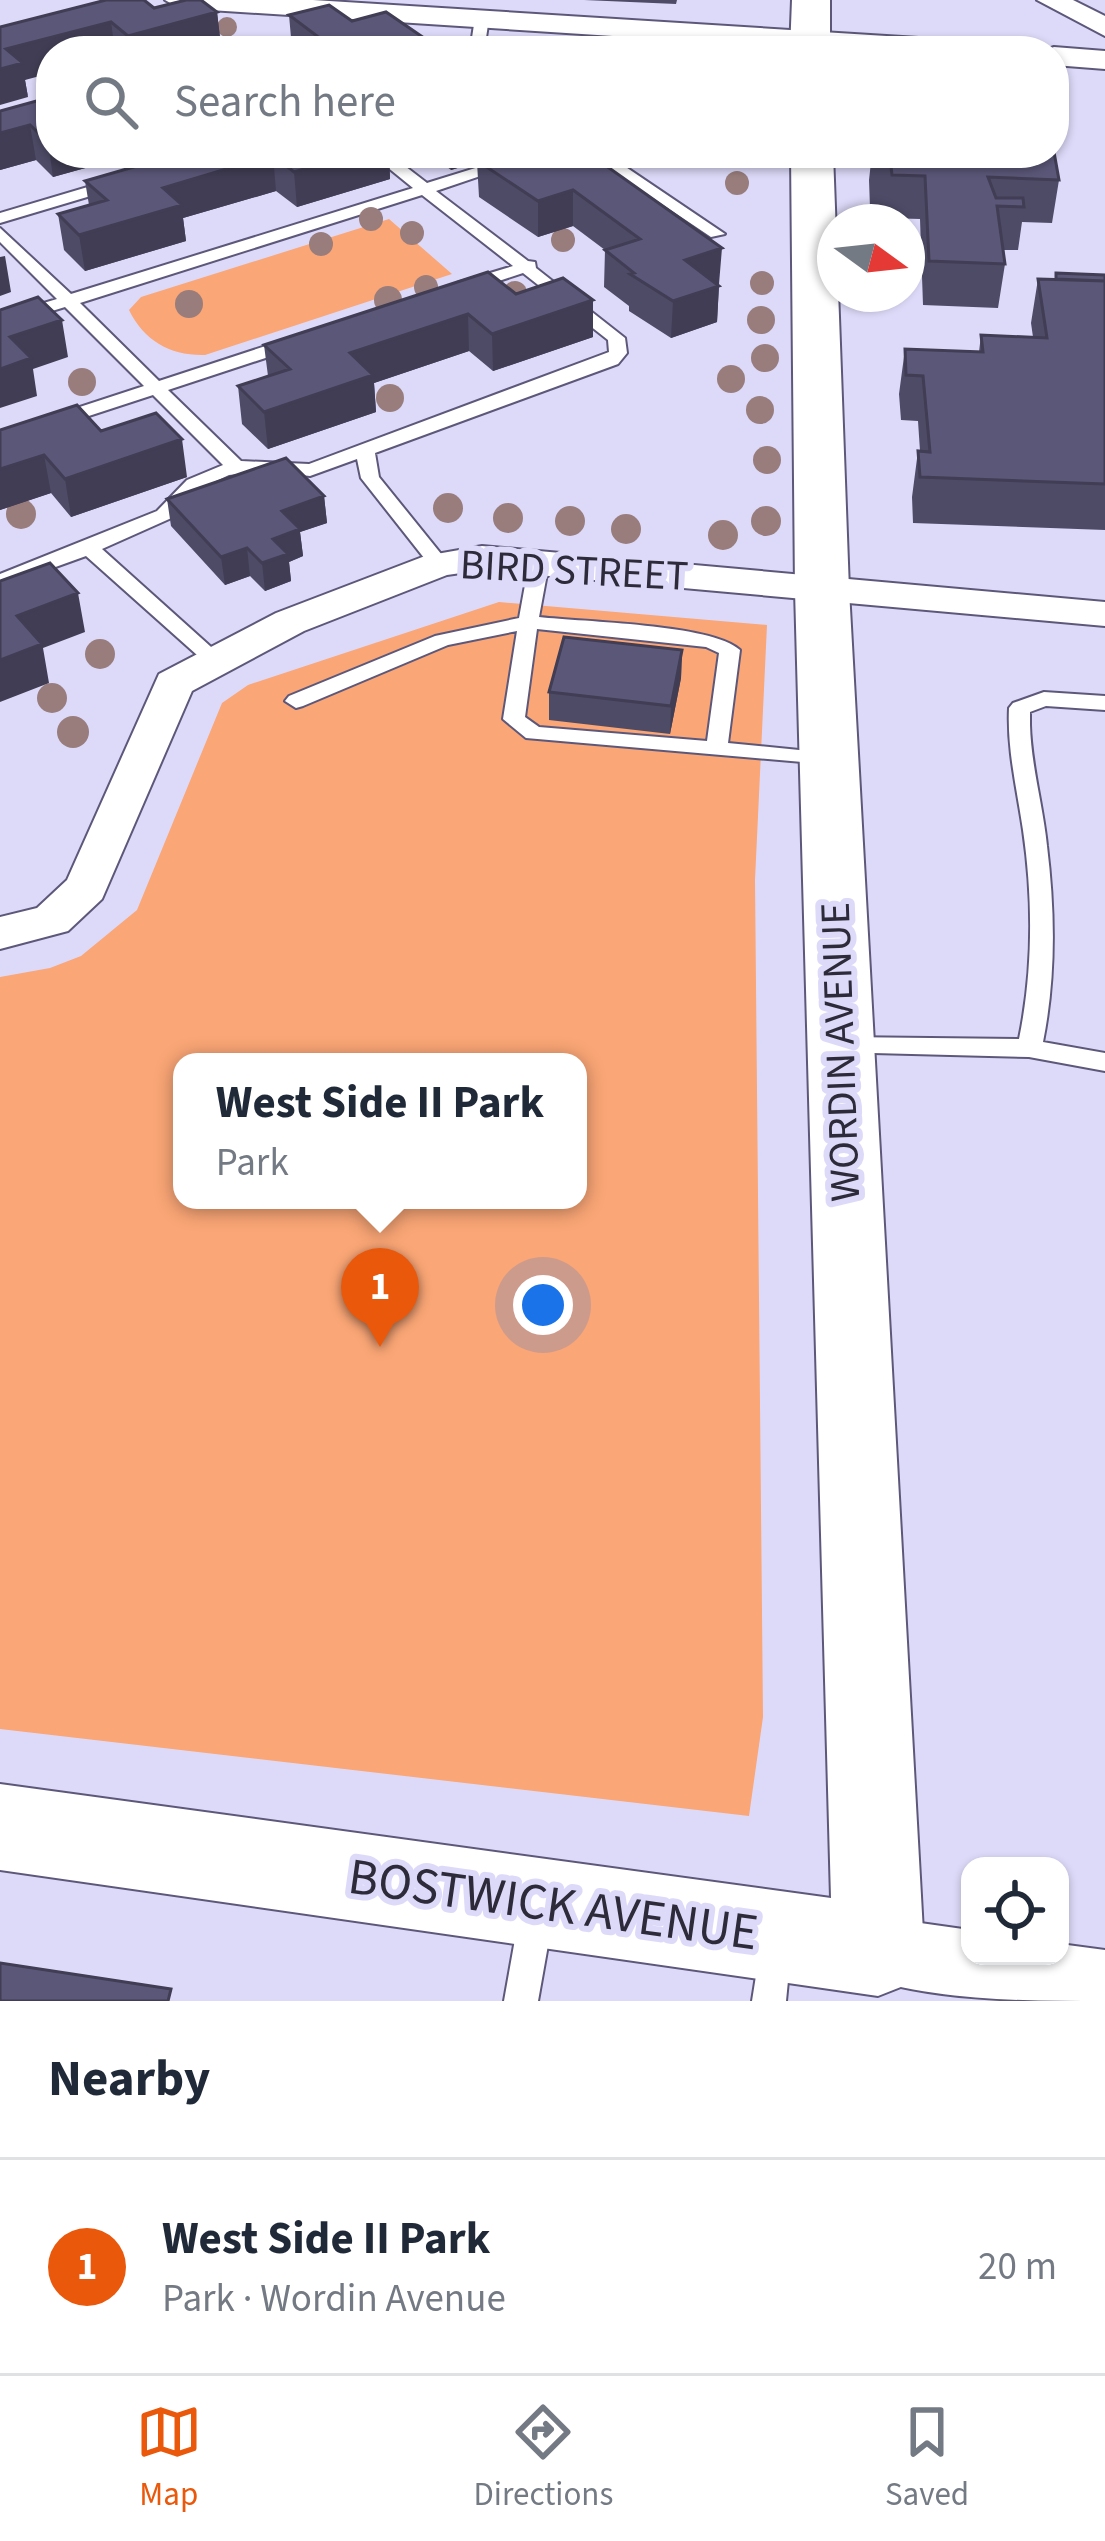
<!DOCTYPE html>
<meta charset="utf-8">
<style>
body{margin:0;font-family:"Source Sans 3",sans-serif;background:#f2f2f3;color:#1f2937}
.controls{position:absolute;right:36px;bottom:36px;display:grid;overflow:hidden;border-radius:24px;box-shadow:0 3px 9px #0004}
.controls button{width:108px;height:108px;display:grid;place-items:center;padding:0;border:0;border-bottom:3px solid #e0e1e3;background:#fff;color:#1f2937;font:60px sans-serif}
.compass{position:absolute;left:817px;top:204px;width:108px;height:108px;border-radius:50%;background:#fff;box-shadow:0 3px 9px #0004;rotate:105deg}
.you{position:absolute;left:543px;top:1305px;width:42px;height:42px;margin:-30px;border:9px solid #fff;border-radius:50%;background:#1a73e8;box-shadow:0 0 0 18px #1a73e833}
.badge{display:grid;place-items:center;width:78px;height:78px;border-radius:50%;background:#ea580c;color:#fff;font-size:39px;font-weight:700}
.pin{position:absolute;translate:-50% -99px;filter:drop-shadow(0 3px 6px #0008)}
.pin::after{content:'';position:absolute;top:63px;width:42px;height:36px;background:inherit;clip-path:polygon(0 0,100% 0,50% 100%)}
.popup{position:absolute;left:173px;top:1053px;width:414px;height:156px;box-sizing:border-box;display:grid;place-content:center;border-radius:24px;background:#fff;filter:drop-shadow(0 3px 9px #0005);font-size:39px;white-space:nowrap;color:#747a83}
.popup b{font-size:45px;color:#1f2937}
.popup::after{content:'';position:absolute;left:50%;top:100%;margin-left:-24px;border:24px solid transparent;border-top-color:#fff}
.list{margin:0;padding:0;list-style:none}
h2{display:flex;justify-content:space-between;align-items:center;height:156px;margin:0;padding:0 48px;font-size:51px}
h2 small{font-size:39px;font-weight:400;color:#747a83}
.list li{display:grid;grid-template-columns:78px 1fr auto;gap:36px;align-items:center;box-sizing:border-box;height:216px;padding:0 48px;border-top:3px solid #e0e1e3}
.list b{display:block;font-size:45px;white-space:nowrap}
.list p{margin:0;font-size:39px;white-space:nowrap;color:#747a83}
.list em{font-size:39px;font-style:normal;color:#747a83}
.icon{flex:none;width:66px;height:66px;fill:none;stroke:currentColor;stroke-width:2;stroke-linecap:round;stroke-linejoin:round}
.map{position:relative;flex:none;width:1105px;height:2001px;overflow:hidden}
.search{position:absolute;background:#fff;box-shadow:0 3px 9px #0004;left:36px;right:36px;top:36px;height:132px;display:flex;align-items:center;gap:30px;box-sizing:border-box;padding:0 42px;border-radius:48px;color:#747a83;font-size:45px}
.sheet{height:372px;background:#fff}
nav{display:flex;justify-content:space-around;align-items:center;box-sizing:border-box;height:168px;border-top:3px solid #e0e1e3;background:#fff;font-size:33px;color:#747a83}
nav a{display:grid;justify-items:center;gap:6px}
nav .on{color:#ea580c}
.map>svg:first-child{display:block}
.green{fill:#faa676;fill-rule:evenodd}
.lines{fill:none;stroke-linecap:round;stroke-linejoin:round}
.lane-casing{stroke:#5d587a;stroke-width:4}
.street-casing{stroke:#5d587a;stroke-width:4}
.secondary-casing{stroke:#5d587a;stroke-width:4}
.lane{fill:#fff;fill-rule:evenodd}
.street{fill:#fff;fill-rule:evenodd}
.secondary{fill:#fff;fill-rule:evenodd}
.tree{fill:#987d7c}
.wall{fill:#4e4b67}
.shaded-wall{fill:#403d54}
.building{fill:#5b5778;stroke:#403d54;stroke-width:3}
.labels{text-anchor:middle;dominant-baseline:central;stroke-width:12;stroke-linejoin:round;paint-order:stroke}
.street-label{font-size:42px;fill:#2d2b3a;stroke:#dddaf9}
.near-street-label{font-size:51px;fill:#2d2b3a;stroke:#dddaf9}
</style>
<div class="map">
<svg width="1105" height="2001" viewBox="0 0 1105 2001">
<rect width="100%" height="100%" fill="#dddaf9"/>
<path class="green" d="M389,219l63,55 -247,81c-34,1 -61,-14 -76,-45l12,-13z
M499,602l268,23 -12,255 8,837 -14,99 -749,-87v-752l50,-9 31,-12 56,-46 85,-207 26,-18zM182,1062h396v138h-396z"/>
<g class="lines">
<g class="lane-casing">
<path id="lane" d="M482,14l7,4 -5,33h-14l5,-33z
M370,153h18l39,30 97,-30h24l-112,38 92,70 7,1 1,6 89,70 2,15 -9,11 -243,89 4,24 67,83v8h-14l-71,-90 -4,-19 -47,17 -44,-5 -37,4 -28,13 -25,28 -74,33 118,106 3,4 -3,4h-14l-120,-107 -86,31v-13l157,-63 30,-31 36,-15 -70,-70 -153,50v-12l144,-47 -79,-79 -65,20v-11l57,-17 -57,-57v-14l71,66 342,-106zM422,195l91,71 -56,17v8h12l54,-18 85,67 1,12 -300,112 -68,-3 -73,-71 131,-43v-8h-12l-128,42 -79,-78z
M586,153h19l120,81 -14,3z
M118,178l6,2v6l-124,37v-10z
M539,557l10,6 -10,54c44,5 173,7 201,33l-12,93 101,10 11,7 -3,5 -311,-27 -23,-19 14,-88 -69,14 -145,61 -7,2 -11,-7 4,-5 146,-60 84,-18 10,-55zM537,629l169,18 13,6 -12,88 -168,-14 -14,-10z
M1044,692l61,4v14l-59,-4 -16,6v13c1,41 13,80 17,121 8,65 9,131 -4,196l62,11v18l-76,-14 -195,-5 -3,-6 3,-6 9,-3 176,2c14,-68 14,-141 4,-209 -6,-41 -16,-80 -14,-122l4,-5z
M536,1901l12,4 5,12 -15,84h-34l15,-84 5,-12z
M774,1933l12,5 5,12 -5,51h-34l10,-63z"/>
</g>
<g class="street-casing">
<path id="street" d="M165,0h148l670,42 15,9h-152l-667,-43z
M1037,0h36l32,16v20z
M1054,47l51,4v18l-51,-4v-14h-11z
M482,546l623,56v24l-623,-56 -35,5 -143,56 -112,60 -90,208 -34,32 -68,18v-32l37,-9 30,-28 92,-206 117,-61 149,-57z
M878,1917l92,13v26h90v-12l45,6v51c-82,0 -174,0 -251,-27l-9,-24 9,-24z"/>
</g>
<g class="secondary-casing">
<path id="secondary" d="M792,0h38v51h-40z
M791,153h42l16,437 75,1360 -13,33 -33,13 -878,-126v-86l831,114 -36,-1308z"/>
</g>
<use href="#lane" class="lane"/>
<use href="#street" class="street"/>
<use href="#secondary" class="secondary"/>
</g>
<g class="tree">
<circle cx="227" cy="27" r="10"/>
<circle cx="737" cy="183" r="12"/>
<circle cx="371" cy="219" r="12"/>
<circle cx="412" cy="233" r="12"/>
<circle cx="563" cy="240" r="12"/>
<circle cx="321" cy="244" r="12"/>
<circle cx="762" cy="283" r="12"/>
<circle cx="426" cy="287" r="12"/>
<circle cx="515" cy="293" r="12"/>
<circle cx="388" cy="300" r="14"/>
<circle cx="189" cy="304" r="14"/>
<circle cx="761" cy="320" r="14"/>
<circle cx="765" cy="358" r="14"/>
<circle cx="731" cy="379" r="14"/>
<circle cx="82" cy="382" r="14"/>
<circle cx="390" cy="398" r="14"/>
<circle cx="760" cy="410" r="14"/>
<circle cx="767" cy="460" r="14"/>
<circle cx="448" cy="508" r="15"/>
<circle cx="21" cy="514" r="15"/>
<circle cx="508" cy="518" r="15"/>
<circle cx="570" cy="521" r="15"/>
<circle cx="766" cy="521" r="15"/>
<circle cx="626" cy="529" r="15"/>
<circle cx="723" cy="535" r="15"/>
<circle cx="100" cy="654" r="15"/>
<circle cx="52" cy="698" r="15"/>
<circle cx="73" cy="732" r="16"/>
</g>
<path class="wall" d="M584,0h93l-1,4z
M217,12l4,34 -19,5h-151l-26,29 3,17 -28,-70z
M289,15l63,6 91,30h-149l-2,-2z
M51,97v56h88l-86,24 -17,-17 -36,10v-59z
M182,153h207l1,26 -93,28 -21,-16 -93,27 3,23 -101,30 -21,-21 -6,-36 31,-9 -4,-24z
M429,153h105l185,131 -2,38 -46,16 -42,-27v-5l-25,-19 1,-37 -32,-24 -35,11 -59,-40 -2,-35 -26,8z
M872,153h182l5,27 -7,43 -30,-1 -4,28h-15l2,14 -7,44 -75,-3 -3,-86 -33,-1v-9l-17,-1 -1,-28z
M1056,273l49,2v255l-192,-7 -1,-26 6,-46h2l-2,-30 -17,-1 -2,-26 6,-45 74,3 2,-17 52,2 -2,-14 7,-44h17z
M516,294l77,6v37l-100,34 -24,-20 -95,32 2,29 -108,37 -26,-25 -4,-38 30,-10 -4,-31z
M0,430l101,1 86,46 -116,40 -20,-24 -51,17z
M324,496l3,27 -27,9 3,24 -14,6 2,19 -26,10 -15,-15 -25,9 -54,-59 -4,-27z
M682,650l-1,28 -11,56 -121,-14v-28z"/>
<path class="shaded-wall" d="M217,12l4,34 -19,5h-72l-2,-15z
M111,22l4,29h-64v22l-26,7 3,17 -28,8v-36l6,-20z
M371,41l1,10h-35z
M30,125l6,35 -36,10v-37z
M51,141v12h88l-86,24 -5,-35z
M358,153h31l1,26 -93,28 -3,-35z
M451,153h42l-16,2v7l-26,8z
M273,155l3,36 -93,27 3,23 -101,30 -6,-36 84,-47z
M573,190v36l-35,11v-36z
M722,248l-3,36 -36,13 2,-37z
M5,256l6,36 -11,4v-39z
M719,286l-2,36 -46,16 2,-37z
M593,300v37l-100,34 -1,-37z
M468,314l1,37 -95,32 2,29 -108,37 -4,-37 86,-59z
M62,320l6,37 -35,12 4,27 -37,12v-39l10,-32z
M182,439l5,38 -116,40 -6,-38z
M44,455l7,38 -51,17v-41z
M324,496l3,27 -27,9 3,24 -14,6 2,19 -26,10 -3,-28 11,-24 9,-28z
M247,548l3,28 -25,9 -4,-28z
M78,593l7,39 -42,16 6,35 -49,19v-42l17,-44z
M682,650l-1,28 -11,56 1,-28z"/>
<path class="building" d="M106,0h38l10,8 32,-8h15l16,12 -89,24 -17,-14 -105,27 17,14 -23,6v-42z
M329,5l23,16 34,-9 57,39h-58l-14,-10 -34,10 -48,-36z
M255,40l14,11h-55z
M51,97v44l-3,1 -18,-17 -30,8v-22z
M1054,152l5,28 -71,-3 8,21h27l1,9 -27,-1 8,58 -76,-3 -4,-85 -33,-1 -1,-9 -16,-1 -1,-12z
M182,153h176l-64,19 -21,-17 -110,33 19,17 -103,30 -21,-21 49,-14 -22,-19z
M484,153h50l14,10 33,-10h7l134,95 -37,12 34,26 -46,15 -43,-27 4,-1 -29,-23 35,-11 -67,-49 -35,11 -59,-39 6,-2 -8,-5z
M488,272l28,22 47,-16 30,22 -101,34 -24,-20 -118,39 23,22 -109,37 -26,-26 52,-17 -26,-24z
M1056,273l49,2v6l-49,-2z
M1038,279l67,2v203l-185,-7 -2,-26 12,1 -7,-76 -17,-1 -1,-26 78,3 -2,-17 66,3z
M38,297l24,23 -52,17 21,21 -31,11v-59z
M77,405l24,26 55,-18 26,26 -117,40 -21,-24 -44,14v-39z
M286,458l38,38 -42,15 18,18 -27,10 15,15 -26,9 -15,-15 -26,9 -54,-58z
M50,563l28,30 -61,23 25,28 -42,16v-79z
M564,637l118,13 -11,56 -122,-14z
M0,1963l171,26 -3,12h-168z"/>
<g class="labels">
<g class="street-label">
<text transform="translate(574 571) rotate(3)">BIRD STREET</text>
<text transform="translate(841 1052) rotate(-92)">WORDIN AVENUE</text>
</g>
<g class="near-street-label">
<text transform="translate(553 1905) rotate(8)">BOSTWICK AVENUE</text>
</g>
</g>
</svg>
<div class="controls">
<button><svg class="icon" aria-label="locate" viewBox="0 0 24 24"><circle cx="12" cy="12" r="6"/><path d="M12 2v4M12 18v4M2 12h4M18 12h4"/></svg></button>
</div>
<svg class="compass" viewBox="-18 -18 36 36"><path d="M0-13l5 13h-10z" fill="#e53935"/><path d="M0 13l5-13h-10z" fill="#747a83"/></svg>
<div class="you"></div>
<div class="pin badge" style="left:380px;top:1347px">1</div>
<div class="popup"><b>West Side II Park</b>Park</div>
<div class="search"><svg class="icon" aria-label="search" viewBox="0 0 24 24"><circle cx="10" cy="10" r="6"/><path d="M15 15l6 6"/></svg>Search here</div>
</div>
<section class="sheet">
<h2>Nearby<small></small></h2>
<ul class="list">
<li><span class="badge">1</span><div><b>West Side II Park</b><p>Park · Wordin Avenue</p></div><em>20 m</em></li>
</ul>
</section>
<nav>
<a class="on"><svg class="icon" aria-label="map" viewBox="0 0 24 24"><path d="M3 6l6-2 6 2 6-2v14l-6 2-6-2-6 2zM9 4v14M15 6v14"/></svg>Map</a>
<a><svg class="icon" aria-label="directions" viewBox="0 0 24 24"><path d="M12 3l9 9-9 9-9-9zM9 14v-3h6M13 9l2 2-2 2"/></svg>Directions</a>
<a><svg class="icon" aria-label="saved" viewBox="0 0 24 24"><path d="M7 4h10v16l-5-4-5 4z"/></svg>Saved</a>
</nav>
